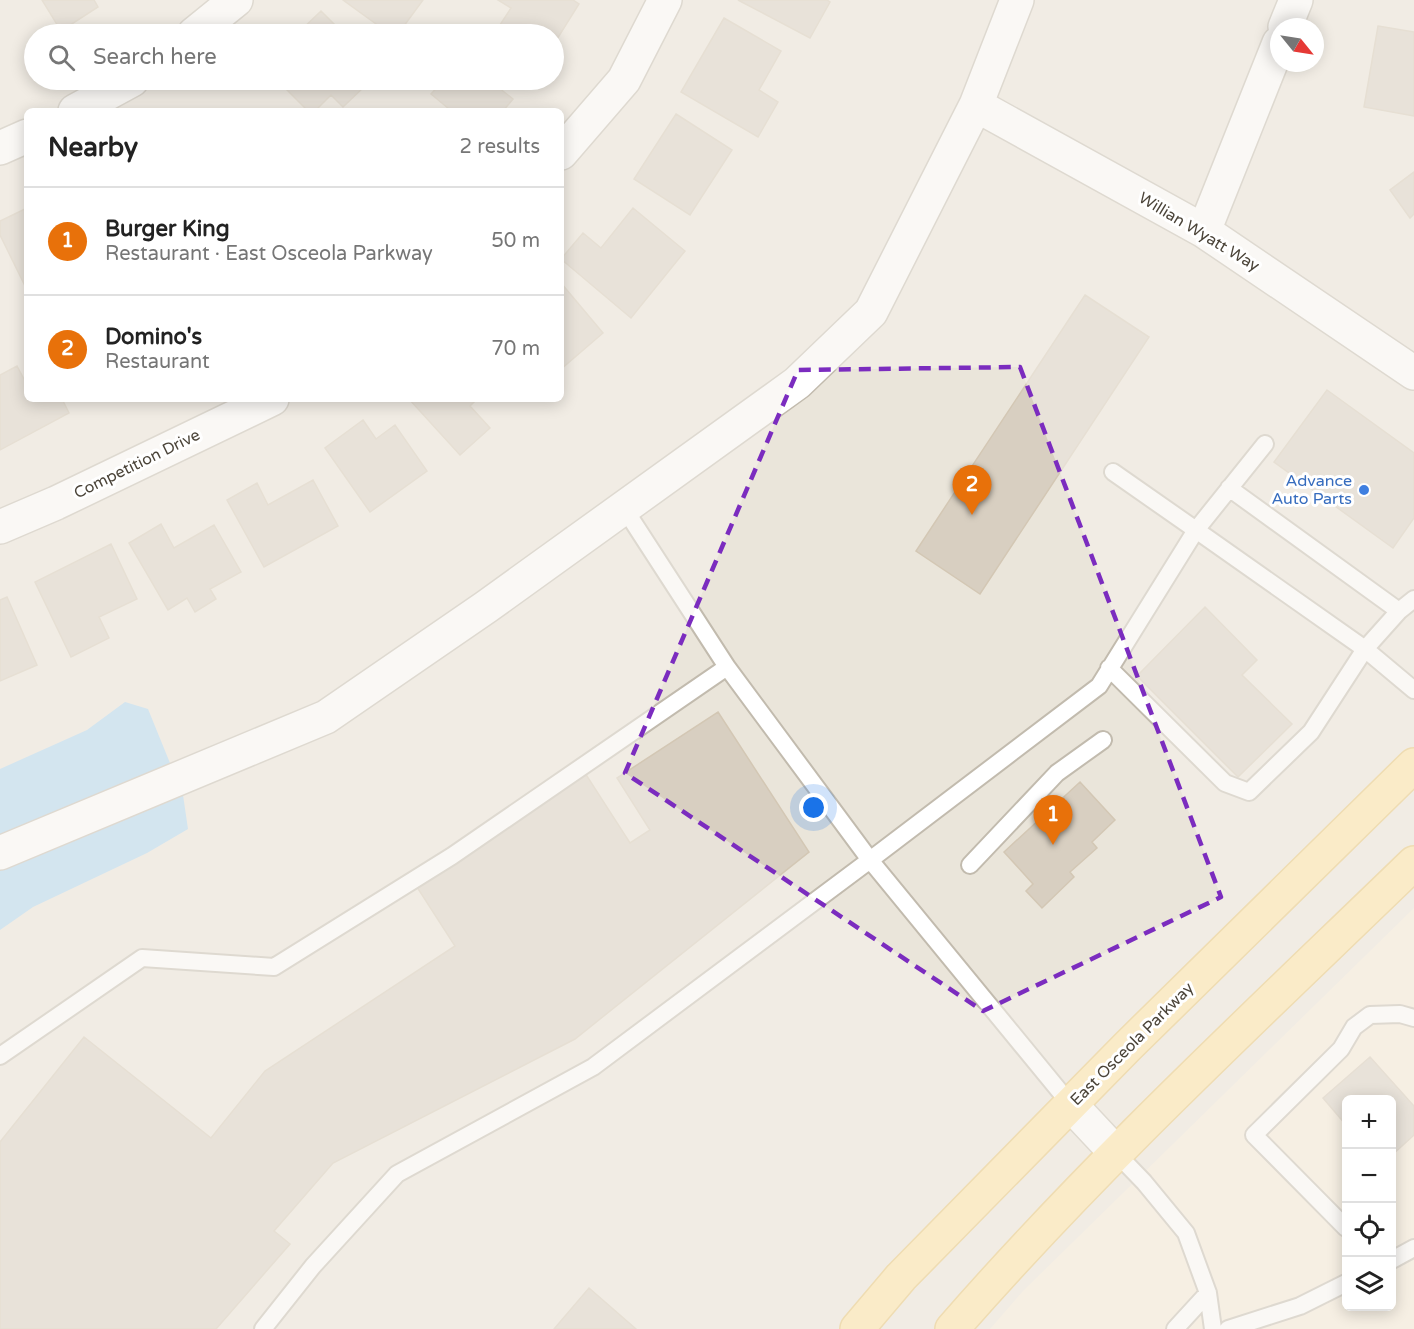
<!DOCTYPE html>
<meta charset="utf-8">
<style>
body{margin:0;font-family:"Varela Round",sans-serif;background:#f2f2f2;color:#222}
.controls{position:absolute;right:18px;bottom:18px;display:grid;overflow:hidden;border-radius:9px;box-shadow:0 3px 15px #0003}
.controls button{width:54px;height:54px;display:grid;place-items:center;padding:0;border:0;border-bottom:2px solid #e0e0e0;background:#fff;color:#222;font:30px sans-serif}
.compass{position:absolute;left:1270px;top:18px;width:54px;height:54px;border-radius:50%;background:#fff;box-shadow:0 3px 15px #0003;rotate:120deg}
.you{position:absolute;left:814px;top:808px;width:21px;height:21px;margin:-15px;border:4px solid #fff;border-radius:50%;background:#1a73e8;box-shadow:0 0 0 9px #1a73e833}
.badge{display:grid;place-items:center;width:39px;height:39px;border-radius:50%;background:#d93025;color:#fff;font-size:20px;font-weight:700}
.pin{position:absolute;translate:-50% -50px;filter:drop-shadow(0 2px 3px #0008)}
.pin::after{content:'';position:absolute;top:32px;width:21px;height:18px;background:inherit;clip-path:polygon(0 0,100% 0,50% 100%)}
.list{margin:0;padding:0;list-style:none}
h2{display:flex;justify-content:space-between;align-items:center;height:78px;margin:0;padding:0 24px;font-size:26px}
h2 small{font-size:20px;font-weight:400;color:#767676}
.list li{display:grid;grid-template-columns:39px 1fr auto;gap:18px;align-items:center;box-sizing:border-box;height:108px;padding:0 24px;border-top:2px solid #e0e0e0}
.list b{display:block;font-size:22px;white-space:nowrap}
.list p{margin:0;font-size:20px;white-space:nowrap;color:#767676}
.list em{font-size:20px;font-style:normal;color:#767676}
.icon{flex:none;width:33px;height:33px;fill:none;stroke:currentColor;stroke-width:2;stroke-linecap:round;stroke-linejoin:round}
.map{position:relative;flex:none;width:1414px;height:1329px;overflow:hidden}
.search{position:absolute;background:#fff;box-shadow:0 3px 15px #0003;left:24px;top:24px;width:540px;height:66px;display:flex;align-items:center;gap:15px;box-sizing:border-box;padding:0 21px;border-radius:33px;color:#767676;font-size:22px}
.panel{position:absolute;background:#fff;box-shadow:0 3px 15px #0003;left:24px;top:108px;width:540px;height:294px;border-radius:9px}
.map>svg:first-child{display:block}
.residential{fill:#eae5da;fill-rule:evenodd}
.commercial{fill:#f7ead8;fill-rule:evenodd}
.water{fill:#a9d4f2}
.building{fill:#d8cfc1;stroke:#d3c7b4;stroke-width:1.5}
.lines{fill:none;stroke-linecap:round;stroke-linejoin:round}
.lane-casing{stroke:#c2bbae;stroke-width:20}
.street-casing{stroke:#c2bbae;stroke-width:36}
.primary-casing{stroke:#e6c16a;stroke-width:36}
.lane{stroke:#fff;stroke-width:16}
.street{stroke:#fff;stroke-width:33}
.primary{stroke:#ffe39c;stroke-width:33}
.marked{fill:none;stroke:#7b2cbf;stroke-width:4.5;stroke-dasharray:12 8;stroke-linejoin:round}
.shop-dot{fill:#3f7fe0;stroke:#fff;stroke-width:2}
.labels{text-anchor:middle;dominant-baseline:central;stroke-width:6;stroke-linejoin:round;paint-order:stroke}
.street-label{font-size:16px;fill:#4b4439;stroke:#fff}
.shop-label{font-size:16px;fill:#366cbe;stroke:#fff;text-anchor:end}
</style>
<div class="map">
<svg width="1414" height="1329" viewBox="0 0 1414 1329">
<rect width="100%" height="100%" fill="#f6f3ec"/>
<path class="residential" d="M0,0h1414v1329h-1414zM1279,27h36v36h-36zM34,34h520v46h-520zM27,111h534v288h-534zM1346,1100h46v206h-46z"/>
<path class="commercial" d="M1414,908v421h-424l33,-38zM1346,1100h46v206h-46z"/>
<path class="water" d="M125,702l23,7 35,86 5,34 -41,24 -114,54 -33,23v-161l87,-39z"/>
<path class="building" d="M42,0h52l4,7 -37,24z
M343,0h80l-25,34h-8z
M498,0h75l6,4 -25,40v-10h-60l17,-26z
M738,0h89l3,2 -20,36z
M321,11l23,23h-47z
M724,18l57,33 -22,39 19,12 -20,35 -77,-45z
M1378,26l36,6v84l-50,-9z
M277,80h82l6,6 -22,21 -12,-12 -16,16h-7z
M444,80h45l24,19 -10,12h-56l2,-2 -18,-15z
M676,114l56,36 -42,65 -56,-36z
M1414,172v42l-4,4 -20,-28z
M27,208v82l-27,-55v-14z
M633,208l52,43 -54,67 -70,-59 22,-26 18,15z
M561,283l42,50 -42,36z
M1085,295l64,42 -169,257 -64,-43z
M17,366l10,19v14h35l7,14 -69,37v-75z
M1327,390l87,63v65l-21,30 -119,-86z
M409,399h68l-7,7 20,22 -30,27z
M363,420l13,19 19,-14 32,46 -57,41 -45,-64z
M313,480l25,46 -74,41 -37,-67 30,-17 11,22z
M161,524l13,24 40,-23 27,47 -31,17 6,10 -21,13 -8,-14 -19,12 -39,-67z
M111,544l26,55 -38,18 10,21 -38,19 -36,-75z
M7,597l30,68 -37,16v-81z
M1205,607l52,53 -15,15 50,49 -54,53 -101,-101z
M718,712l91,140 -234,187 -242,124 -59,68 16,13 -74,85h-216v-187l84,-105 127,101 54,-67 190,-125 -40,-62 170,-111 45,70 20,-13 -33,-52z
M1080,782l35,38 -23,22 5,6 -27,24 4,5 -32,31 -16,-17 7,-7 -29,-32z
M1370,1057l44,49v29l-22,20v-55h-46v25l-23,-27z
M589,1288l47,41h-82z"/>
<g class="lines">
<g class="lane-casing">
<path id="lane" d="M1113,472l83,58 69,-86
M1229,488l170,123 15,-12
M624,508l103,159
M1109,668l116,115 24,9 62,-60 54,-83 34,-38
M970,865l87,-92 46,-33
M0,1056l142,-98 132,9 178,-111 275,-189 143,193 201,245
M1116,1153l28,29 42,51 22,60 5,36
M1346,1228l-92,-93 87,-86 13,-22 16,-12 30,-1 14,4
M1392,1260l22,-12
M263,1329l50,-63 84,-92 196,-107 277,-207 229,-174 97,-156 169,119 49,41
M1175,1329l33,-36
M1228,1329l72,-23 46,-23"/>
</g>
<g class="street-casing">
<path id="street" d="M1285,27l11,-27
M194,34l42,-34
M976,105l228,126 210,142
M75,111l57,-31
M0,148l27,-12
M561,153l63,-73 41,-80
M1204,231l75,-188
M0,527l56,-24 216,-104
M0,853l326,-136 160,-110 311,-224 74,-71 105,-207 41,-105
M1071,1105l45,48"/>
</g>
<g class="primary-casing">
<path id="primary" d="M857,1329l44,-52 227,-231 286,-281
M952,1329c144,-165 305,-314 462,-466"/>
</g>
<use href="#lane" class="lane"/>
<use href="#street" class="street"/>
<use href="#primary" class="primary"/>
</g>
<path d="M0 0H1414V1329H0ZM1020,367l201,530 -238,114 -358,-238 173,-403z" fill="#f6f3ec" fill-opacity=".55" fill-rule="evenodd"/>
<path class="marked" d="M1020,367l201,530 -238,114 -358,-238 173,-403z"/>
<circle class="shop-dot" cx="1364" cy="490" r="6"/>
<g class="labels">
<g class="street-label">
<text transform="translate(1199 232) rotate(31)">Willian Wyatt Way</text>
<text transform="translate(137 464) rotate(-26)">Competition Drive</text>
<text transform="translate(1132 1044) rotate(-45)">East Osceola Parkway</text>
</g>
<g class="shop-label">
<text x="1352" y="481">Advance<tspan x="1352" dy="18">Auto Parts</tspan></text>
</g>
</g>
</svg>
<div class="controls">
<button>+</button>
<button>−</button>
<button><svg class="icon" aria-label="locate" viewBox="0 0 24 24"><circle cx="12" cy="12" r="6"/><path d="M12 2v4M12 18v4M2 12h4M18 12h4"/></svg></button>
<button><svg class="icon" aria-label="layers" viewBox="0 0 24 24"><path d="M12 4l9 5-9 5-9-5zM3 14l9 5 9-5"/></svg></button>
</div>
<svg class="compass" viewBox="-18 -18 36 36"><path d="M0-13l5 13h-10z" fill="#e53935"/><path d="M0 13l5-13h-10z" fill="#767676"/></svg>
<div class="you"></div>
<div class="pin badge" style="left:1053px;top:845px;background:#e8710a">1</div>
<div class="pin badge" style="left:972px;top:515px;background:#e8710a">2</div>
<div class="search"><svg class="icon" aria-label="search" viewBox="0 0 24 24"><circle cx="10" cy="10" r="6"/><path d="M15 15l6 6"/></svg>Search here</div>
<section class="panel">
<h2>Nearby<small>2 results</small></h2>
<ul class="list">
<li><span class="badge" style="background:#e8710a">1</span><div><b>Burger King</b><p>Restaurant · East Osceola Parkway</p></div><em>50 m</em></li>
<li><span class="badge" style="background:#e8710a">2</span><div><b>Domino's</b><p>Restaurant</p></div><em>70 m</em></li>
</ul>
</section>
</div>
